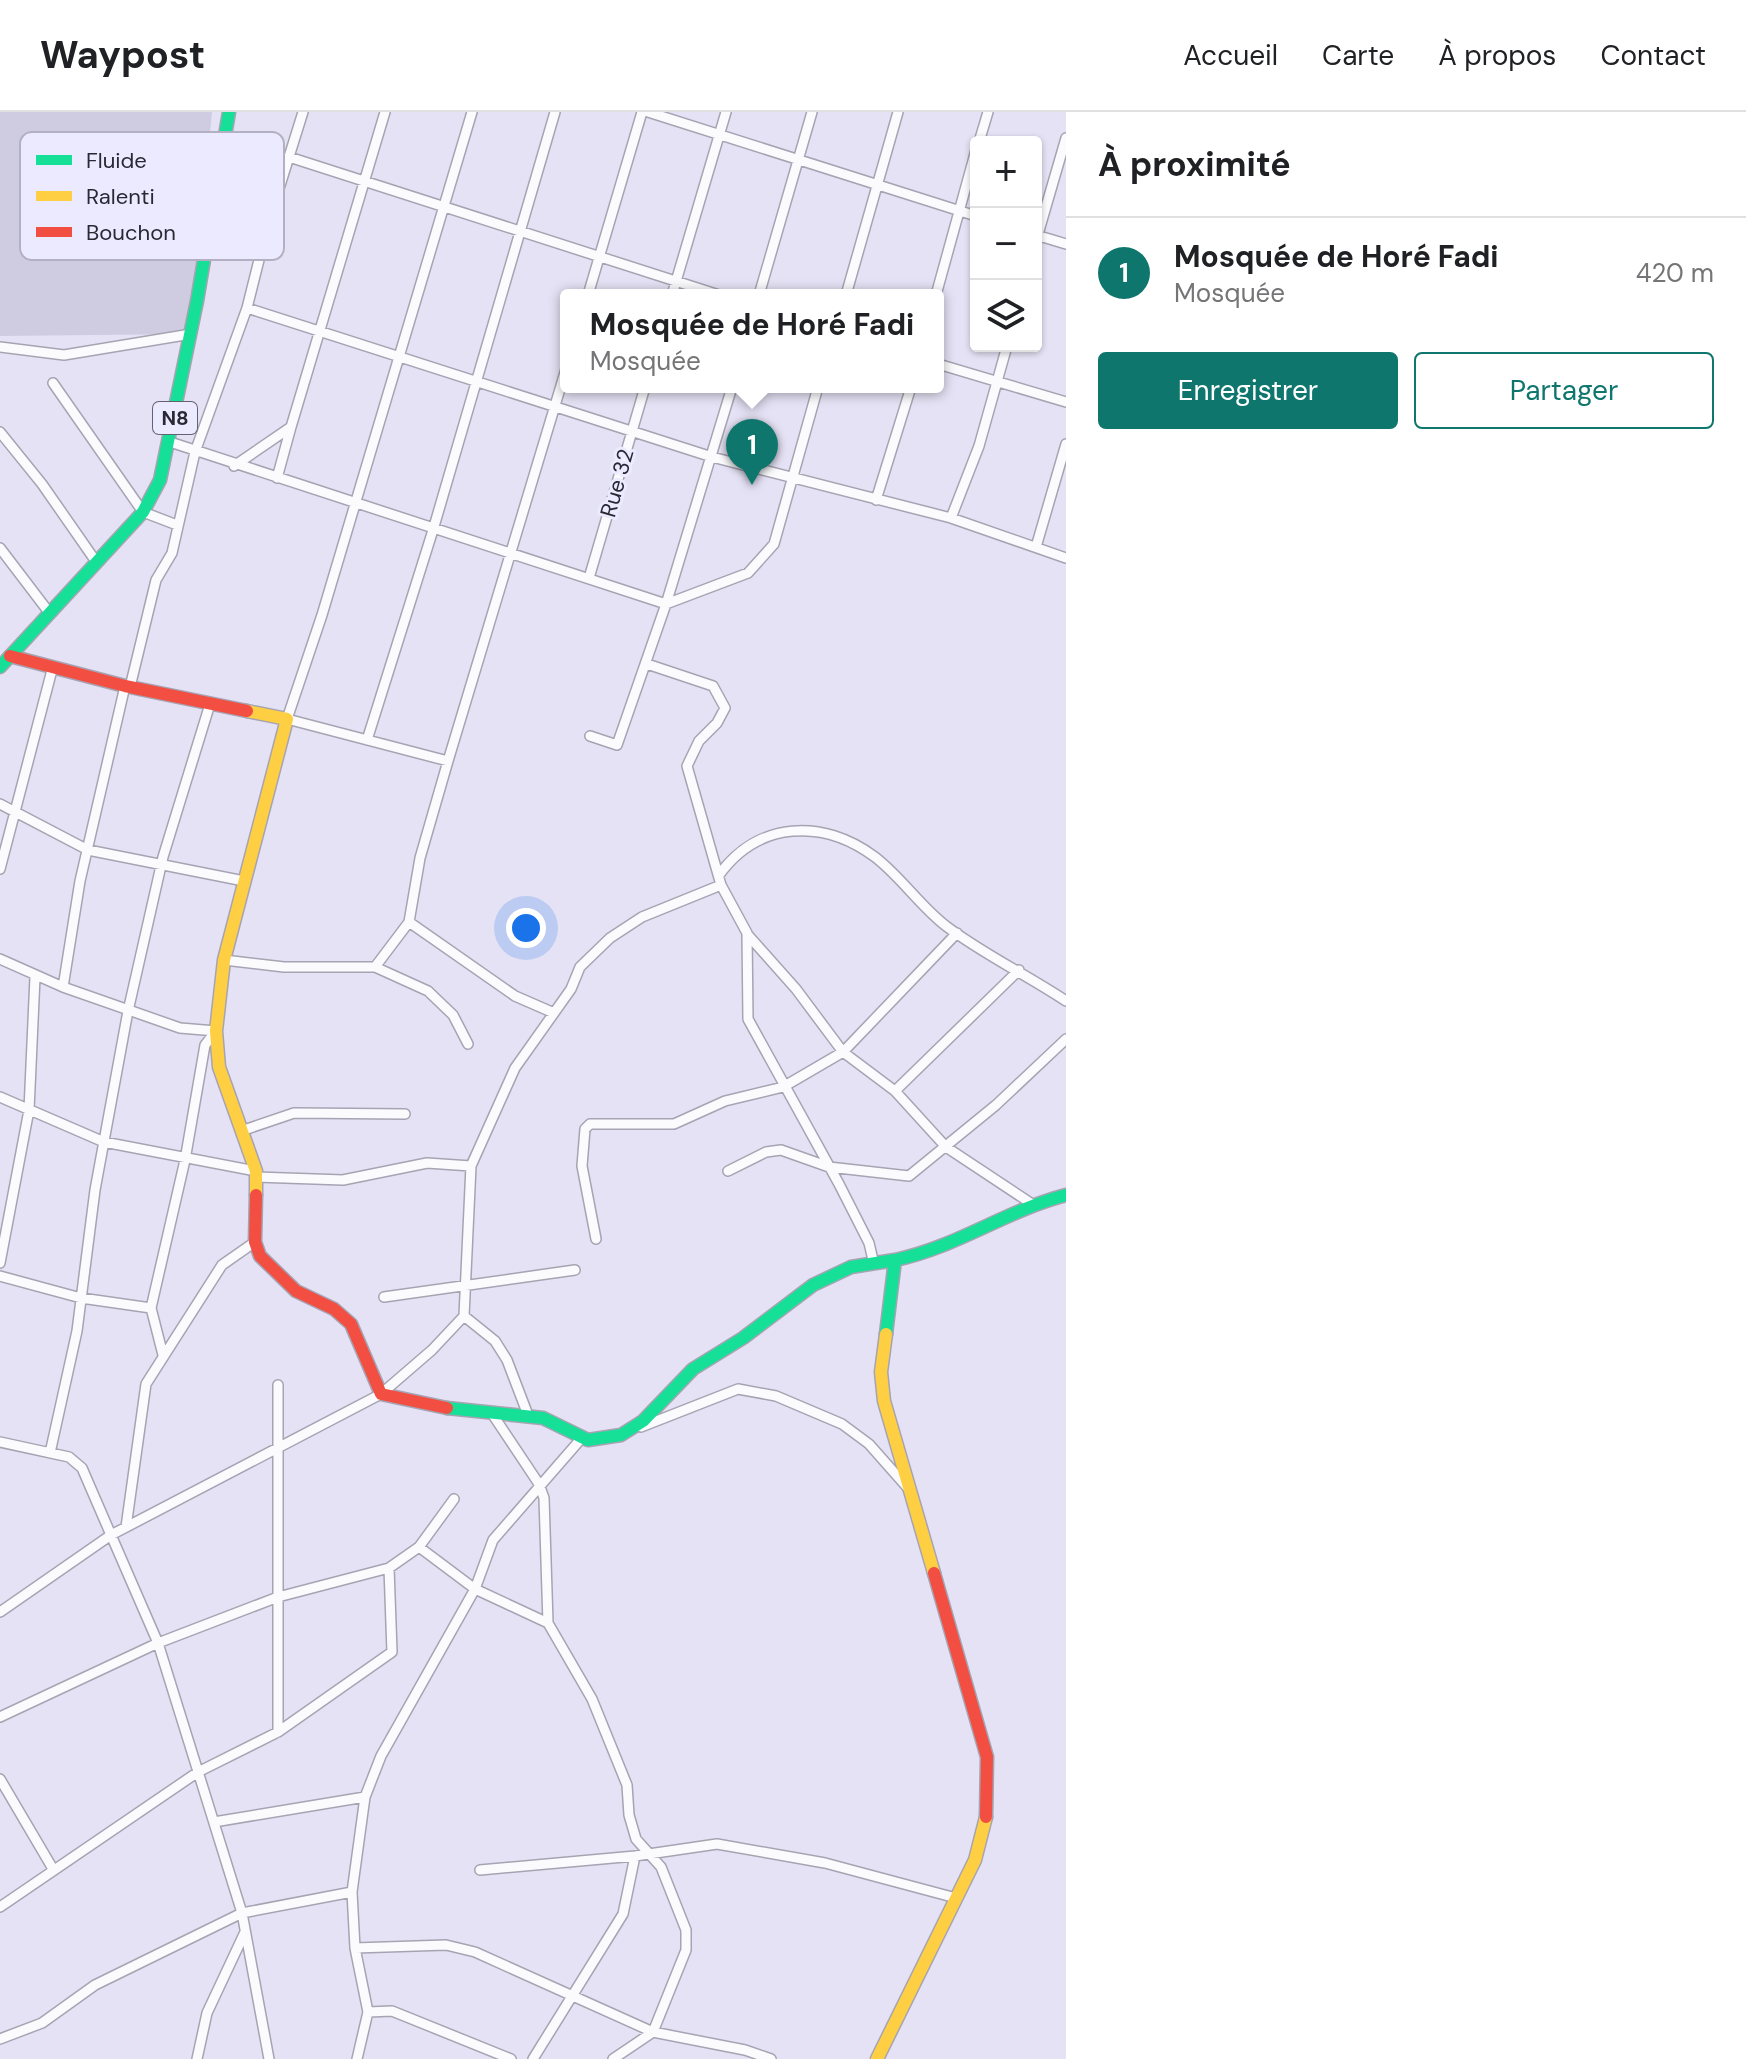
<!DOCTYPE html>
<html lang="fr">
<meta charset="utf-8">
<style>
body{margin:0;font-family:"DM Sans",sans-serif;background:#f2f2f2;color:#202124}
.controls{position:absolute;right:24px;top:24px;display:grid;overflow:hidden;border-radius:8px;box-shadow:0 2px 6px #0004}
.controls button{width:72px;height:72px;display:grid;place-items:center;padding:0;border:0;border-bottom:2px solid #e0e0e0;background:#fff;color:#202124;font:40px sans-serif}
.you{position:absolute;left:526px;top:816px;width:28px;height:28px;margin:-20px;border:6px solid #fff;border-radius:50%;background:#1a73e8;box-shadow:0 0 0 12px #1a73e833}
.badge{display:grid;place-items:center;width:52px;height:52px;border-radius:50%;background:#0f766e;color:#fff;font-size:26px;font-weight:700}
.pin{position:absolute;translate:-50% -66px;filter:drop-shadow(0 2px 4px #0008)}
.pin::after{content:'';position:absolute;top:42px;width:28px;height:24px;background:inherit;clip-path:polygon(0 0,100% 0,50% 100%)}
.popup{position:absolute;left:560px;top:177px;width:384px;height:104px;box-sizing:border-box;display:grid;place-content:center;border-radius:8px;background:#fff;filter:drop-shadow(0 2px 6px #0005);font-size:26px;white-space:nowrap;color:#757577}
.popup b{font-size:30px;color:#202124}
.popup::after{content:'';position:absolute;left:50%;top:100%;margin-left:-16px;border:16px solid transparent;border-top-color:#fff}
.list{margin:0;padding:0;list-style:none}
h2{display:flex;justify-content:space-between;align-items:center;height:104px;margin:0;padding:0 32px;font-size:34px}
h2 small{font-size:26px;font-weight:400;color:#757577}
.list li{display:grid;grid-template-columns:52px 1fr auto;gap:24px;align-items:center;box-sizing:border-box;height:112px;padding:0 32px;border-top:2px solid #e0e0e0}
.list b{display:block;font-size:30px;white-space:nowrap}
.list p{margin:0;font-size:26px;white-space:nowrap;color:#757577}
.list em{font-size:26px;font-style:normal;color:#757577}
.actions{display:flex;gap:16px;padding:24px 32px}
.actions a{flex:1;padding:18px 0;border:2px solid #0f766e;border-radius:8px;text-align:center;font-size:28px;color:#0f766e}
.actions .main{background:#0f766e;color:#fff}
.icon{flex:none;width:44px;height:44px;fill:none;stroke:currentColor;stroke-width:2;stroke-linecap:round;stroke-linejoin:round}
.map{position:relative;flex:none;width:1066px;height:1947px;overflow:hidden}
header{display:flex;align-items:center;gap:48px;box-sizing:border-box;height:112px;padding:0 40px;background:#fff;border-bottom:2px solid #e0e0e0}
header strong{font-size:38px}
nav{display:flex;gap:44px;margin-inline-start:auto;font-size:28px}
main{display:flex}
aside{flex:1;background:#fff}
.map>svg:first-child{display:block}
.green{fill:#cfcce1}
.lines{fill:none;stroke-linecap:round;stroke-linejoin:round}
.street-casing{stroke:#a6a4b2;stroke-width:12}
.fast-casing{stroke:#a6a4b2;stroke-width:15}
.slow-casing{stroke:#a6a4b2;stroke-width:15}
.jam-casing{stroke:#a6a4b2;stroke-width:15}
.street{stroke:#fbfbfe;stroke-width:9}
.fast{stroke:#16e098;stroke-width:12}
.slow{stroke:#ffcf43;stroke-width:12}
.jam{stroke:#f24e42;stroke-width:12}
.labels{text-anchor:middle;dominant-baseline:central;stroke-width:6;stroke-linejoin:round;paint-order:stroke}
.shield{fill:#eceaff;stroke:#646272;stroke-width:2}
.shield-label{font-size:20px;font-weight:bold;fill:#2a2835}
.street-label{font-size:22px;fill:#2a2835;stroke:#eceaff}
.key{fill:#eceaff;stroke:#b2b0c2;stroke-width:2}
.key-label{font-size:22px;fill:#2a2835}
</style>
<header>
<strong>Waypost</strong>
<nav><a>Accueil</a><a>Carte</a><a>À propos</a><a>Contact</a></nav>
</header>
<main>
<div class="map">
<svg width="1066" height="1947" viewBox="0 0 1066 1947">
<rect width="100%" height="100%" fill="#e5e2f5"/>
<path class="green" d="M0,0h212l-21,222 -191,2z"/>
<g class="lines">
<g class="street-casing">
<path id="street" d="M648,0l328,104
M979,30l9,-30
M289,45l430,138
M1036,123l30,9
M1036,129l30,-103
M588,183l54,-183
M672,183l54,-183
M759,183l53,-183
M846,183l52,-183
M936,183l40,-145
M247,196l465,149 239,61 115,40
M0,235l64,8 127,-21
M938,252l128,38
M53,271l90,129 34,13
M0,320l42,52 55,79
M170,330l496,162 82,-31 26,-29 44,-157
M234,354l57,-39 94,-315
M277,366l14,-51
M876,388l35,-113
M951,406l28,-72 28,-100
M1036,435l30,-103
M0,436l48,63
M589,466l56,-191
M647,552l66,22 12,22 -8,15 -18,18 -12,25 34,119 26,48 1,86 91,165 30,59 4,17
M125,574l-45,195 -17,106 117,41 36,3
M130,575l26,-107 16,-27 23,-101 52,-144 21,-84 35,-112
M590,624l27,9 49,-141 66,-217
M367,628l66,-210 122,-418
M448,649l-161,-42 35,-104 150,-503
M0,692l88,46 156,31
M0,757l52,-199
M719,763c39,-54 104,-57 156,-18 26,20 45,49 71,69 37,28 81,49 120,75
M409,810l106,74 39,17
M747,822l49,55 47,63 52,39 51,56 86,57
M0,847l63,28
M224,848l60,7h91l53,24 25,24 15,29
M375,855l34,-45 11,-64 28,-97 118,-392
M895,979l124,-121
M0,985l104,45 152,29
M241,1019l53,-18 111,1
M728,1059l38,-19 15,-2 48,17 80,9 87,-71 70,-66
M256,1065l87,3 84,-17 44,3
M596,1127l-14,-73 3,-37 5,-5h84l51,-23 58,-14 60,-35 114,-119
M0,1151l29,-153 6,-133
M0,1164l81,22 70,10
M384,1185l191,-27
M464,1204l31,25 12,19 21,55
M163,1243l-12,-47 34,-148 20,-115 11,-14
M493,1303l46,69 5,14 4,125 44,76 35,86 2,30 7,24 25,28 25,63v20l-33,82 -40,27
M641,1315l97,-38 38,7 66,28 27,20 38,43
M0,1330l69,15 13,11 29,67 47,108 84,270 27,146
M50,1341l27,-122 18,-141 33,-179 35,-154 47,-153
M126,1415l20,-143 76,-119 33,-23
M419,1435l56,42 73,34
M0,1500l111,-77 270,-141 51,-44 32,-34 7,-150 44,-98 56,-79 9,-22 30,-29 32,-21 79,-32
M0,1605l158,-74 120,-46 111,-29 30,-21 35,-48
M278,1620v-347
M0,1667l53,90
M214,1710l151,-25
M480,1758l155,-14 82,-12 108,19 131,35
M0,1795l198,-135 80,-40 114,-80 -3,-84
M355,1836l91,-3 29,7 178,80 92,18 26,9
M368,1900l24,-1 119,48
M0,1927l42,-16 53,-38 147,-72 110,-21
M197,1947l10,-46 38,-81
M357,1947l11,-47 -13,-64 -3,-56 13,-95 16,-41 94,-167 18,-49 87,-100
M533,1947l90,-145 12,-58"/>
</g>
<g class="fast-casing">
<path id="fast" d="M0,555l143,-155 17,-32 37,-179 32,-189
M886,1222l9,-74c62,-13 110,-49 171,-65
M447,1296l96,10 45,22 33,-5 22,-14 50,-52 50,-31 70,-53 38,-18 44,-7"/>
</g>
<g class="slow-casing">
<path id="slow" d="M247,599l40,8 -63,241 -8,71 3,36 37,104v24
M886,1222l-5,38 3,29 50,172
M877,1947l98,-199 11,-43"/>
</g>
<g class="jam-casing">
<path id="jam" d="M10,544l115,30 122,25
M256,1083l-1,47 5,14 36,35 38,18 17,15 30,70 66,14
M934,1461l53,184 -1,60"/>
</g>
<use href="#street" class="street"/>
<use href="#fast" class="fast"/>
<use href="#slow" class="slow"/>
<use href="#jam" class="jam"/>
</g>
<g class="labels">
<rect class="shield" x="153" y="290" width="44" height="32" rx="6"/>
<g class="shield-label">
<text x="175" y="306">N8</text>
</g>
<g class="street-label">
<text transform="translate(617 371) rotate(-74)">Rue 32</text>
</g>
</g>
<rect x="20" y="20" width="264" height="128" rx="12" class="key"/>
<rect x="36" y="43" width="36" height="10" fill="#16e098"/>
<rect x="36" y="79" width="36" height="10" fill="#ffcf43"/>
<rect x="36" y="115" width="36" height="10" fill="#f24e42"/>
<g class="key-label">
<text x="86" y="56">Fluide</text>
<text x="86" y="92">Ralenti</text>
<text x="86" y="128">Bouchon</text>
</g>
</svg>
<div class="controls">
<button>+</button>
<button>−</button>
<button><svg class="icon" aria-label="layers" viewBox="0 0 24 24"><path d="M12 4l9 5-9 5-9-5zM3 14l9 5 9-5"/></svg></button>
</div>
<div class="you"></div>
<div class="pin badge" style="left:752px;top:373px">1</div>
<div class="popup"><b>Mosquée de Horé Fadi</b>Mosquée</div>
</div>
<aside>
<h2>À proximité<small></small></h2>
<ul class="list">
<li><span class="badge">1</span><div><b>Mosquée de Horé Fadi</b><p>Mosquée</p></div><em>420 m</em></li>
</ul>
<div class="actions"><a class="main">Enregistrer</a><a>Partager</a></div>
</aside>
</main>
